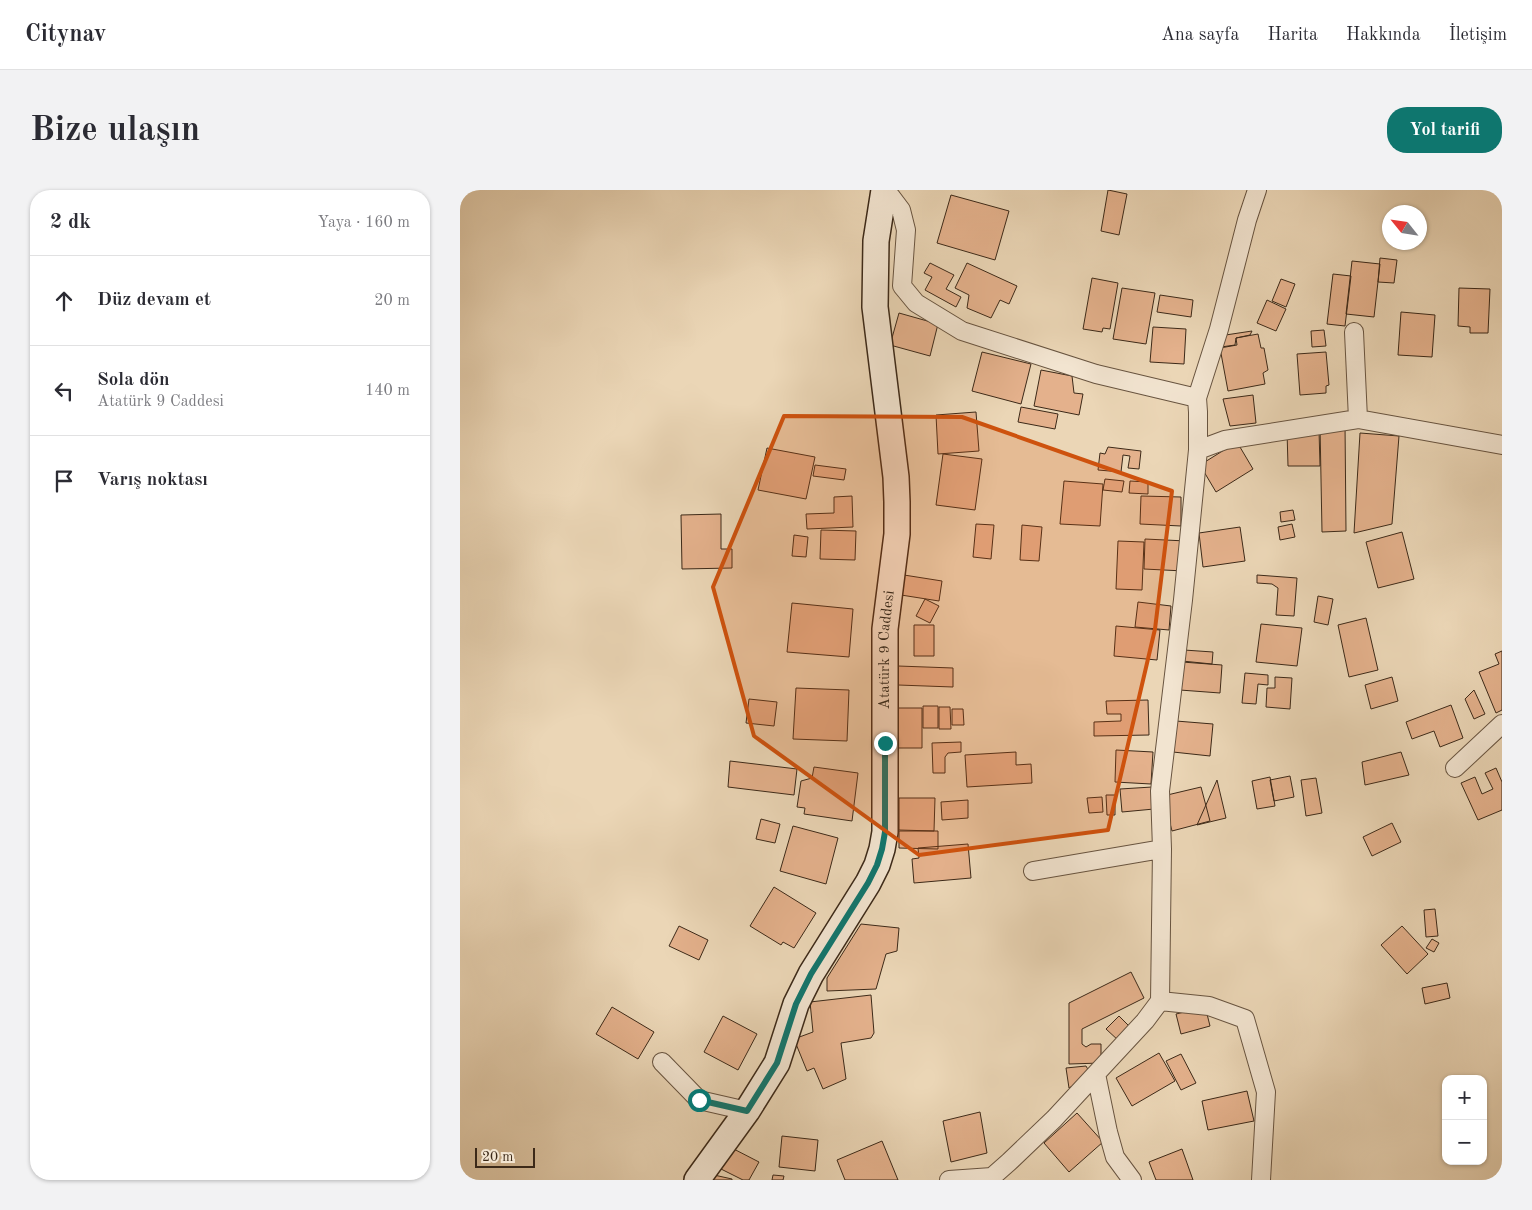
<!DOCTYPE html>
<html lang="tr">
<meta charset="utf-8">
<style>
body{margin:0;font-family:"Old Standard TT",serif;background:#f2f2f3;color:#2b2b33}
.controls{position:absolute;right:15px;bottom:15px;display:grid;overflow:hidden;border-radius:10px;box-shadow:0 1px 4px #0004}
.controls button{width:45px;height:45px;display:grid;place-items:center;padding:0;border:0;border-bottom:1px solid #e1e1e2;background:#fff;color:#2b2b33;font:25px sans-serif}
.compass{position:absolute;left:922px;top:15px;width:45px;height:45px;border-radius:50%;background:#fff;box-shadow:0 1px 4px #0004;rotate:300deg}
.scale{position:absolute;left:15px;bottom:12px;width:60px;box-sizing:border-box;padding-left:5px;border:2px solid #3c2918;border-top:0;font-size:14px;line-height:18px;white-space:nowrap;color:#3c2918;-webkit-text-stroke:4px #f2e4d0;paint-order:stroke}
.stop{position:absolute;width:15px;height:15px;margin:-11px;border:4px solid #0f766e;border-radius:50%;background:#fff}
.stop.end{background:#0f766e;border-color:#fff;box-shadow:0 1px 5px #0008}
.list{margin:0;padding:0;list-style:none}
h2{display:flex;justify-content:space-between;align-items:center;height:65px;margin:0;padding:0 20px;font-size:21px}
h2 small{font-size:16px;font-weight:400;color:#7c7c81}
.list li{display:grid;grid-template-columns:32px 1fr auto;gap:15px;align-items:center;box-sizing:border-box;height:90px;padding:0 20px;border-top:1px solid #e1e1e2}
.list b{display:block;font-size:19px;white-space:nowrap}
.list p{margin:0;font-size:16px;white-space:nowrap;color:#7c7c81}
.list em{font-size:16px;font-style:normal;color:#7c7c81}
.icon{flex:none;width:28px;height:28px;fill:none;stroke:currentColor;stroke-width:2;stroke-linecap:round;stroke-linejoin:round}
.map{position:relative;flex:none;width:1042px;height:990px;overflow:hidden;border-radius:20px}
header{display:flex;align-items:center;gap:30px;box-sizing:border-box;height:70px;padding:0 25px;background:#fff;border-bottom:1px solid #e1e1e2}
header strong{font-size:24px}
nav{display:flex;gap:28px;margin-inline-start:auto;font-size:18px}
.intro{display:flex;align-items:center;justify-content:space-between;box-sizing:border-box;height:120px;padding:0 30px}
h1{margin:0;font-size:35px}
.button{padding:12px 22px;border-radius:20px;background:#0f766e;color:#fff;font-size:18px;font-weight:700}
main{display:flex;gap:30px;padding:0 30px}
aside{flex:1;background:#fff;border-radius:20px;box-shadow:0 1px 4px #0004}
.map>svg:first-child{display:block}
.building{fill:#e4b18c;stroke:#3c2918}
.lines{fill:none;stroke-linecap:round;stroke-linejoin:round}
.street-casing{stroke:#685440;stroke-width:20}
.secondary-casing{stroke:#3c2918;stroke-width:28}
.street{stroke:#f2e4d0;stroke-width:18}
.secondary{stroke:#f2e4d0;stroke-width:25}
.route{stroke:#0f766e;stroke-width:6}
.marked{fill:#ce520e;fill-opacity:0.2;stroke:#ce520e;stroke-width:4;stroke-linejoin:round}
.labels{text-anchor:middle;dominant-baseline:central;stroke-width:4.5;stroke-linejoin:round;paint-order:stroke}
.street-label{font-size:15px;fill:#3c2918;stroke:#f2e4d0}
</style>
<header>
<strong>Citynav</strong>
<nav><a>Ana sayfa</a><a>Harita</a><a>Hakkında</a><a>İletişim</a></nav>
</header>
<div class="intro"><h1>Bize ulaşın</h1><a class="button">Yol tarifi</a></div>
<main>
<aside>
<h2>2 dk<small>Yaya · 160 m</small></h2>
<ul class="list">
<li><svg class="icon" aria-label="ahead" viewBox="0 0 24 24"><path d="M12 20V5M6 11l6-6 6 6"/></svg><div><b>Düz devam et</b></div><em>20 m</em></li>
<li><svg class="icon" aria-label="left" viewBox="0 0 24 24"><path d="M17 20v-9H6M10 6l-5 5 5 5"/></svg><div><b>Sola dön</b><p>Atatürk 9 Caddesi</p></div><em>140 m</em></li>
<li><svg class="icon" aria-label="arrive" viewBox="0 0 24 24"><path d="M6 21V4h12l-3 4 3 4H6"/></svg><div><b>Varış noktası</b></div></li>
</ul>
</aside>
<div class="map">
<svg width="1042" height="990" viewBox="0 0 1042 990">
<rect width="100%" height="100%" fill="#ebd6b6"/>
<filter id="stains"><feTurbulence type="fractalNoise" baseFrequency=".004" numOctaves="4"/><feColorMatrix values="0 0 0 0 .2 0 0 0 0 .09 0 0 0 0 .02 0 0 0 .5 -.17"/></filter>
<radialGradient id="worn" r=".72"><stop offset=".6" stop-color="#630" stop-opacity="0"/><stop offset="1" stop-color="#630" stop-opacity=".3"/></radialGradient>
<path class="building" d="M648,0l19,4 -8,41 -18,-4z
M491,5l58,16 -14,49 -58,-17z
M920,68l17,2 -3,23 -16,-1z
M892,71l28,3 -6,53 -28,-3z
M470,73l24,12 -8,14 15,8 -5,10 -31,-17 7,-13 -8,-4z
M507,73l50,23 -8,18 -9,-4 -9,18 -24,-10 2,-13 -14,-7z
M873,84l18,2 -6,50 -18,-2z
M632,88l26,5 -8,46 -7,-1 -1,4 -19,-3z
M821,89l14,5 -9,23 -14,-6z
M662,98l33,5 -9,51 -33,-5z
M999,98l31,1 -2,44h-18v-6l-12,-1z
M700,105l33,5 -2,17 -34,-5z
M807,110l19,9 -10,22 -19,-8z
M941,122l34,3 -3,42 -34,-2z
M439,123l39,11 -8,32 -40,-11z
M693,137l33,2 -2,35 -34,-2z
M864,140l2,16 -14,1 -1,-16z
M792,141l-2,4 -14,3 -1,7 -14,2 -2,-11z
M798,144l3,14h3l4,22 -5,3 2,11 -37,7 -8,-43 17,-3 -1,-7z
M522,162l49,12 -10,40 -49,-13z
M866,162l3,33 -3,1v7l-26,2 -3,-41z
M581,180l31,6 2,17 9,1 -4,21 -45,-9z
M793,205l3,28 -26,3 -7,-27z
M561,217l37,7 -3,15 -37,-7z
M516,222l3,39 -41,3 -2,-39z
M885,234l1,107 -24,1 -2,-107z
M859,240l1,36h-32l-1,-35z
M900,243l39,3 -7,88 -38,9z
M777,252l16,27 -37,23 -16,-27z
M648,257l33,4 -2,18 -11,-1 2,-12 -7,-1 -2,17 -23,-2 2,-17 5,1z
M307,258l48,9 -9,42 -48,-9z
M483,264l39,5 -7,51 -39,-5z
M355,275l31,4 -2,11 -31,-4z
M645,289l19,2 -2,11 -19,-2z
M604,291l39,3 -3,42 -40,-2z
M670,291l18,1v12l-19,-1z
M392,306l1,31 -46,2 -1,-15 28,-1v-16z
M681,306l40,1v29l-41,-2z
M833,320l2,10 -14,2 -1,-10z
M261,324v35h11v19l-50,1 -1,-54z
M516,334l18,1 -3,34 -18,-2z
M832,334l3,13 -15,3 -2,-13z
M562,335l20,2 -3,34 -19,-1z
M780,337l5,34 -42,6 -4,-34z
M361,340l35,1 -1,29 -35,-1z
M942,342l12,47 -36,9 -12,-46z
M334,345l14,2 -2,20 -14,-1z
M685,349l41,2 -2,30 -40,-2z
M658,351l26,1 -2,48 -26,-1z
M444,385l38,6 -3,20 -38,-6z
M797,385l40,3 -3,38 -18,-1 2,-27 -6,-4 -15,-1z
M858,406l15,3 -5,26 -14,-3z
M465,409l14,7 -9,17 -14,-7z
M678,412l33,4 -2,24 -34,-3z
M332,413l61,6 -4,48 -62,-5z
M906,428l12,52 -29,7 -11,-52z
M801,434l41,4 -5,38 -41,-4z
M454,435h20v31h-20z
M656,436l44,4 -3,30 -43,-4z
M724,460l29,2 -1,12 -30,-3z
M1042,461v59l-6,3 -17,-41 20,-8 -4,-10z
M722,472l40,3 -2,28 -40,-3z
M438,476l55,2v19l-55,-2z
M785,483l23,2v10l-10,-1 -2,20 -14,-1z
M815,487l17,1 -2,31 -24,-2 1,-19h8z
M932,487l6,24 -27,8 -6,-24z
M336,498l53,2 -2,51 -54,-2z
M1014,500l11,24 -11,5 -9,-20z
M289,509l28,3 -3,24 -28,-3z
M688,510l1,35 -55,1v-14l27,-1v-7h-14l-1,-13z
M991,515l12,33 -23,9 -6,-16 -22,8 -6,-17z
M463,516h15v22h-15z
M479,517h11l1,22h-12z
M438,518h24v40h-24z
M492,519h11l1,16h-12z
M716,531l37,3 -3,32 -37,-4z
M501,552v10l-13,1 -3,4v16h-12l-1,-30z
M656,560l37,2 -2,32 -36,-2z
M556,562v13l15,-1 1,19 -65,4 -2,-32z
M941,562l8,23 -44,10 -3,-23z
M270,571l67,8 -3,26 -66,-8z
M354,577l44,6 -6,48 -48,-7 1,-6 -8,-1 4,-26 11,-3z
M1036,578l6,14v28l-24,10 -17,-37 14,-6 7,17 11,-5 -8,-16z
M830,586l4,21 -20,4 -4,-21z
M810,587l5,29 -18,3 -5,-28z
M856,588l6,35 -16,3 -5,-36z
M757,590l9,38 -29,7z
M692,597l2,22 -32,3 -2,-23z
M741,597l9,34 -38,10 -9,-35z
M646,605h9v20h-8z
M642,607l1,15 -14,1 -2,-15z
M439,608h36l-1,33 -35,-1z
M508,610v18l-26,2 -1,-18z
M301,629l19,5 -5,19 -19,-4z
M932,633l9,19 -29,14 -9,-19z
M333,636l45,12 -12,46 -46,-13z
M439,641h39v18l-39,-1z
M508,654l3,34 -57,5 -2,-24 7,-1 -1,-10z
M314,697l42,26 -22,35 -11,-6 -2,3 -31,-19z
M975,719l3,27 -12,1 -2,-27z
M401,734l38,4 -2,23 -11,3 -10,35 -49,2v-13z
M219,736l29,14 -9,20 -30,-14z
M942,736l26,28 -21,20 -26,-29z
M972,749l7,4 -5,9 -8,-4z
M671,782l13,26 -62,31v15l4,3 5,-3h10v19l-32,1v-61z
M987,793l3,15 -25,6 -3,-16z
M411,805l3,38 -3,5 -30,5 5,36 -23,10 -9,-21 -7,3 -13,-32 19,-7 -3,-30z
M152,817l42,25 -16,27 -42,-25z
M737,819l10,5 3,12 -29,8 -5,-20z
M263,826l34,18 -19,36 -34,-18z
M659,826l12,12 -12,13 -13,-12z
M699,863l16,28 -43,25 -16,-28z
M721,864l15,29 -15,7 -15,-29z
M626,876l5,9 -22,13 -3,-20z
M787,901l7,30 -46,9 -6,-29z
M520,922l7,41 -36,9 -8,-41z
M617,923l26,29 -34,30 -25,-29z
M322,946l36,4 -3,31 -36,-4z
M422,951l16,39h-53l-8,-20z
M266,955l33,17 -10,18h-6l-28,-14z
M722,959l11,31h-37l-7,-18z
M245,983l27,6v1h-28z
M313,985l11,1 -1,4h-11z"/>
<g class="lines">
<g class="street-casing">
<path id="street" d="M426,0l15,20 5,20 -4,56 14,17 46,28 134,43 101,24 1,14v38l-15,150 -23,191 2,58 -2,152 -15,20 -91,98 -45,43 -17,15 -43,3
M894,142l4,87
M737,208l22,-69 28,-109 10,-30
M738,260l27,-10 133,-21 144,26
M995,578l47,-44
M573,681l129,-22
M700,811l49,5 36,13 21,73 -5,88
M202,872l37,38 48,11
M636,884l12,58 7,25 17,23"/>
</g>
<g class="secondary-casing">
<g id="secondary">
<path id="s1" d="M237,990l50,-69 30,-48 19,-59 15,-30 57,-91 9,-18 5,-16 3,-17v-203l12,-95v-32l-1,-25 -21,-170 1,-66 8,-51"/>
</g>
</g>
<use href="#street" class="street"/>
<use href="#secondary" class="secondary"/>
</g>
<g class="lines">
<path class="route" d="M239,910l48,11 30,-48 19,-59 15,-30 57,-91 9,-18 5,-16 3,-17v-89"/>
</g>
<path class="marked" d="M324,226l178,1 210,74 -17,138 -47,201 -189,25 -165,-119 -41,-149z"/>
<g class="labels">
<g class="street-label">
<text stroke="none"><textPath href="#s1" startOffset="581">Atatürk 9 Caddesi</textPath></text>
</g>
</g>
<rect width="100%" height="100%" filter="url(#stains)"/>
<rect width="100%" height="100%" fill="url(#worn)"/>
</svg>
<div class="controls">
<button>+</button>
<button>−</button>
</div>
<svg class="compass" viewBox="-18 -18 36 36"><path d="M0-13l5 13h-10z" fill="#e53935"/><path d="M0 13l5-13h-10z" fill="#7c7c81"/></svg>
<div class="scale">20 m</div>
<div class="stop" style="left:239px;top:910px"></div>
<div class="stop end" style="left:425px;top:553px"></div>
</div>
</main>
